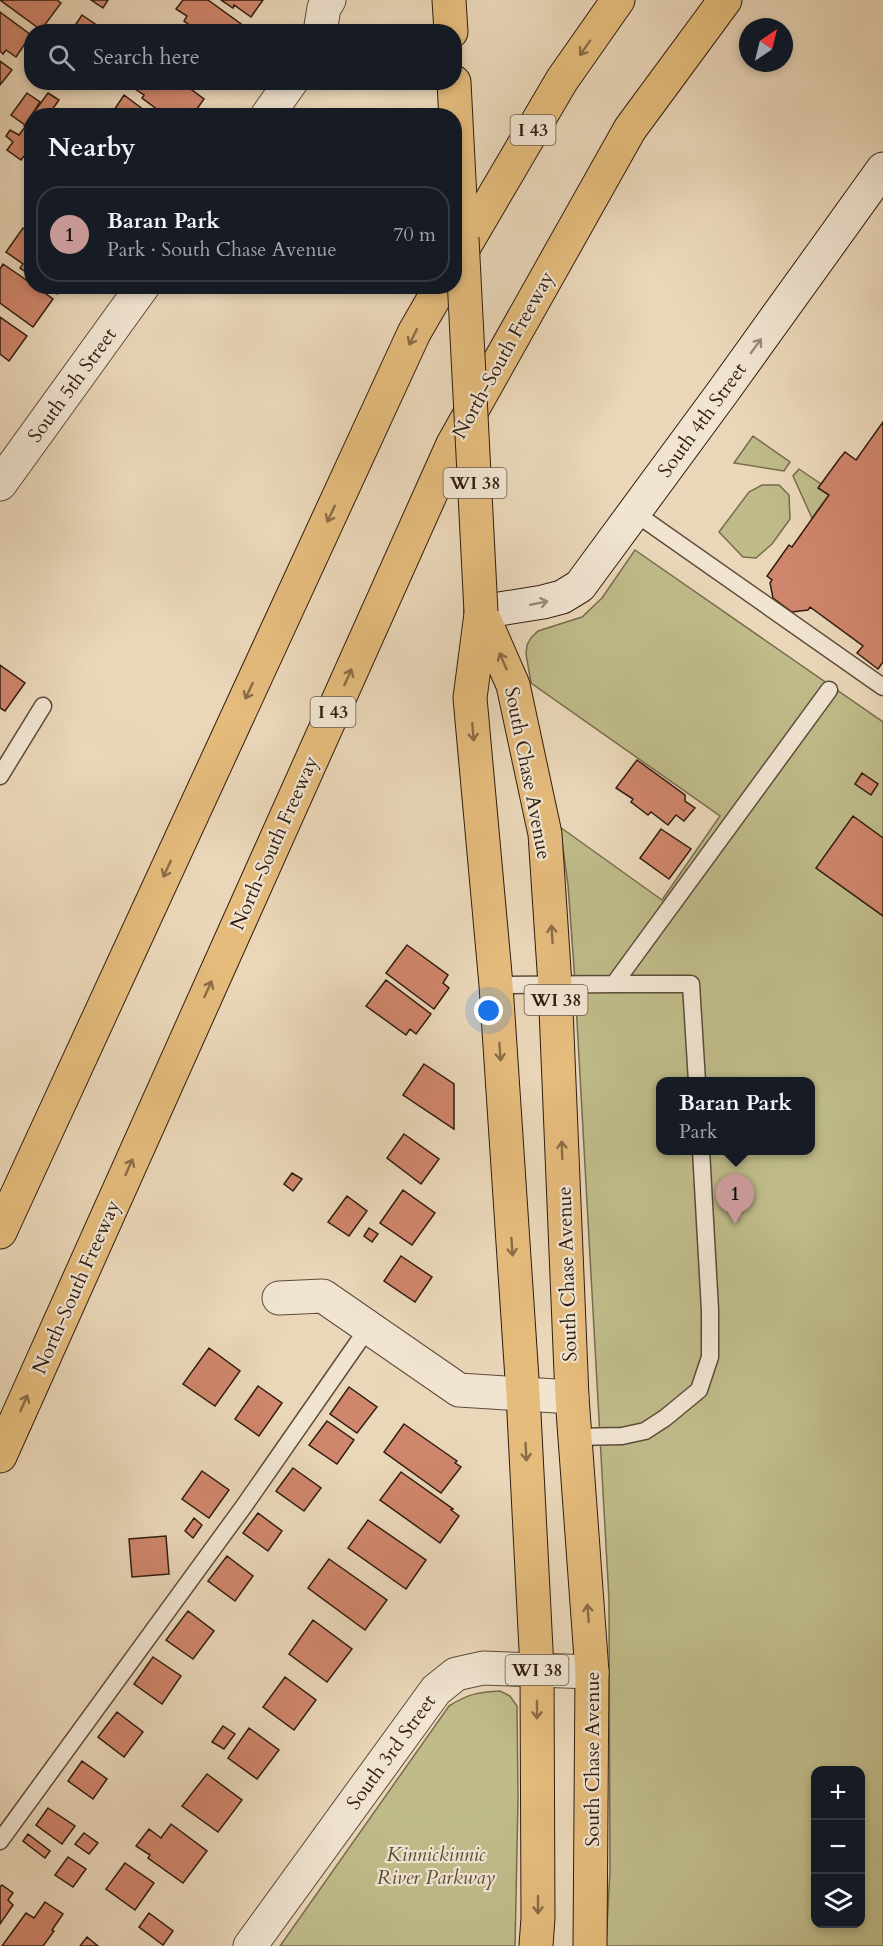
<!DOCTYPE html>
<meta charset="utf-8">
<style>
body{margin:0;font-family:Cardo,serif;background:#242831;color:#f1f3f6}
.controls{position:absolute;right:18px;bottom:18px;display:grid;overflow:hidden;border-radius:12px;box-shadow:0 3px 9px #0003}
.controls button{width:54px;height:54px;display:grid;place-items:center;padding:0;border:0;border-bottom:2px solid #363941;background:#171b24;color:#f1f3f6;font:30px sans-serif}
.compass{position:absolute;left:739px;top:18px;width:54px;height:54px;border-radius:50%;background:#171b24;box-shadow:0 3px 9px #0003;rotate:35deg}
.you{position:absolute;left:489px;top:1011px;width:21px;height:21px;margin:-15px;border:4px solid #fff;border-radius:50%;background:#1a73e8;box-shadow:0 0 0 9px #1a73e833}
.badge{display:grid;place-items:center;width:39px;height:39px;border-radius:50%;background:#c59692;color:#111;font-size:20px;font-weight:700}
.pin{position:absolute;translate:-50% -50px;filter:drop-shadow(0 2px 3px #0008)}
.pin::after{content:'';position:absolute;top:32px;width:21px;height:18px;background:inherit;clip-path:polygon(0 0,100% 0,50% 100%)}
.popup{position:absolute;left:656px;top:1077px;width:159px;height:78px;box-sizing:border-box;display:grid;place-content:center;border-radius:12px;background:#171b24;filter:drop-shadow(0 2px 4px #0005);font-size:20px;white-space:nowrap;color:#9ea1a6}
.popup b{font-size:22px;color:#f1f3f6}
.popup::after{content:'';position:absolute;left:50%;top:100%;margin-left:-12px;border:12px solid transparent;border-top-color:#171b24}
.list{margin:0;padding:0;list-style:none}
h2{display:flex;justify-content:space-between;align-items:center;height:78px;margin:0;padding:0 24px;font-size:26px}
h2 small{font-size:20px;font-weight:400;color:#9ea1a6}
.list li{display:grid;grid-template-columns:39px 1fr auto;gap:18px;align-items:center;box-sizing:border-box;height:96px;margin:0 12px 12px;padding:0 12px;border:2px solid #363941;border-radius:24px}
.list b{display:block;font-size:22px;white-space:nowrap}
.list p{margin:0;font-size:20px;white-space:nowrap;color:#9ea1a6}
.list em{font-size:20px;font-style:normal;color:#9ea1a6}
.icon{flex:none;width:33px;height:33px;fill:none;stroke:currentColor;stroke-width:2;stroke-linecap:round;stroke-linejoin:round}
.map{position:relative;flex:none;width:883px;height:1946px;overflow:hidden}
.search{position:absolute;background:#171b24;box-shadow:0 3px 9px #0003;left:24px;top:24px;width:438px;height:66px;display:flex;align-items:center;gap:15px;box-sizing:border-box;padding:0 21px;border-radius:24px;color:#9ea1a6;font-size:22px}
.panel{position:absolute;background:#171b24;box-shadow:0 3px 9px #0003;left:24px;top:108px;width:438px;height:186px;border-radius:24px}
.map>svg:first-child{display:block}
.green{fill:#bfbc8a;stroke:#786c4d;stroke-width:1.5;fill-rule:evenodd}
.building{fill:#d0866c;stroke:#301c10;stroke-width:1.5}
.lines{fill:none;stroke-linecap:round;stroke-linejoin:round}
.lane-casing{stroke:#5e4b3a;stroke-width:19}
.street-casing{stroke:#5e4b3a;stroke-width:35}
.secondary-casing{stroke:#301c10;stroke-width:35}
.primary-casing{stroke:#301c10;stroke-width:35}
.highway-casing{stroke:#301c10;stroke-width:35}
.lane{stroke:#f1e5d2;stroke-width:16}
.street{stroke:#f1e5d2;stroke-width:33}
.secondary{stroke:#f1e5d2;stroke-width:33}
.primary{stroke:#e5bc7c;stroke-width:33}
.highway{stroke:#e5bc7c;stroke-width:33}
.primary-bridge-casing{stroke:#301c10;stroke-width:35;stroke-linecap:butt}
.primary-bridge{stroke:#e5bc7c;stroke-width:33}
.oneway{stroke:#8a6c46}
.oneway2{stroke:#9a8b7b}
.labels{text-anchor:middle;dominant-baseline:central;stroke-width:4.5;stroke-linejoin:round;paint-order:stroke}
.shield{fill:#f1e5d2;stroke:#6a584a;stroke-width:1.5}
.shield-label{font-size:18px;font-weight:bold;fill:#301c10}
.street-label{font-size:20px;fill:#301c10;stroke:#f1e5d2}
.park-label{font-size:20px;font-style:italic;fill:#5b4c35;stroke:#f1e5d2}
</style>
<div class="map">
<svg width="883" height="1946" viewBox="0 0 883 1946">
<rect width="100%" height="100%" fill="#ead7b9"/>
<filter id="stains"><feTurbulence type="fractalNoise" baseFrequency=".00333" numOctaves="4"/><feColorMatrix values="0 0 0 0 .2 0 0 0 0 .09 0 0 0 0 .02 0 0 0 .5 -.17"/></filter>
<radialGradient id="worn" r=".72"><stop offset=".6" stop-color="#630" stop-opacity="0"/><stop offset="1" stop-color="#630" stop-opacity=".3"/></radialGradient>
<path class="green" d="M753,436l37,26 -6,9 -50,-8z
M799,469l22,15 -2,4 10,7 -17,23 -19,-42z
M762,485h17l10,10 1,24 -18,25 -16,14 -13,-1 -24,-25 30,-40z
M635,550l248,172v1224h-277l4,-76 -1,-270 -35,-633 -6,-82 -8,-58 102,73 58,-84 -189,-133 -5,-29 1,-9 4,-7 7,-7 44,-14 20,-19zM660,1082h150v68h-150zM816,1770h44v154h-44z
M500,1691l10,5 7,10 1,93 -3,147h-235l169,-240c19,-12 29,-14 51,-15z"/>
<path class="building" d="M0,0h57l4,3 -20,27z
M91,0h17l-5,8z
M183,0h25l40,29 -2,3h-47l-15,-11 3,-5 -11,-7z
M221,0h42l-12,17 -17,-12 -1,3z
M0,12l31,23 -15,22 -10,-7 -3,4 -3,-3z
M82,15l13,9 -6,8 -13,-8z
M0,61l12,9 -12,15z
M140,82l8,2 1,-2h32l23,17 -12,17h-26l-24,-18 2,-3 -9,-6z
M27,93l13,9 -15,23 -14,-10z
M48,93l11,7 -10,14 2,2h-19v16l-8,-6z
M124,95l28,21h-42z
M25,127l7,5v14l-11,14 -14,-10 6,-8 -7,-6 4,-6 9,5z
M23,228l9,6v42l-12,-8 3,-4 -17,-12z
M3,264l29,20v2h3l18,13 -20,28 -33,-24v-34z
M46,286h25l-4,7 -7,-4 -3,5z
M0,317l27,19 -18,25 -9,-7z
M883,422v240l-5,7 -21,-16 6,-7 -53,-39 -2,3 -16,2 -19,-14 -3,-15 2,-3 -5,-4 22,-31 3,2 37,-52 -11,-7 22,-30 5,-6 11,8z
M0,665l25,18 -20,28 -5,-3z
M637,760l48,35v6l10,7 -11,13 -8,-6 -8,10 -17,-13 -3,3 -17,-13 2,-3 -17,-11z
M862,773l16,11 -7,11 -16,-11z
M853,816l30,22v78l-67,-48z
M661,829l30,20 -22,30 -29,-21z
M407,945l41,30 -5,8 6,5 -15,21 -48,-36z
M386,980l45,34 -15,20 -6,-5 -4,6 -40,-29z
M424,1064l30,20v45l-51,-34z
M404,1134l35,25 -18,25 -34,-26z
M292,1173l10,6 -9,12 -9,-7z
M403,1190l32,23 -23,32 -32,-22z
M347,1196l20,15 -18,25 -21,-14z
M369,1228l9,6 -6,8 -8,-6z
M401,1256l31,21 -17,25 -31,-21z
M209,1348l31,23 -25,35 -32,-22z
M258,1386l24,17 -23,33 -24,-17z
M349,1387l28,20 -20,26 -27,-19z
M327,1421l27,19 -17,24 -28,-19z
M404,1424l53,37 -2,2 6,4 -20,26 -57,-41z
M293,1468l28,20 -17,23 -28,-20z
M202,1471l27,19 -20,28 -27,-19z
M401,1472l52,37 -2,1 8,6 -19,27 -60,-43z
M258,1513l24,18 -14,20 -25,-18z
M194,1518l8,7 -9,13 -8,-7z
M368,1520l58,40 -20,29 -58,-41z
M166,1536l3,38 -37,3 -3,-38z
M227,1556l26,20 -18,25 -27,-20z
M329,1559l58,41 -22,30 -57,-42z
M188,1611l26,20 -21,28 -27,-19z
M313,1620l39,29 -25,33 -38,-28z
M153,1657l28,19 -19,28 -28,-20z
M285,1677l31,23 -22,30 -31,-23z
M117,1712l26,20 -19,25 -26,-20z
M223,1726l12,8 -11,15 -12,-7z
M249,1728l30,22 -22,29 -29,-21z
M82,1761l25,18 -14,20 -25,-18z
M207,1774l35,26 -24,32 -36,-26z
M48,1808l27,18 -13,18 -26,-19z
M171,1824l36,27 -24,32 -35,-25 2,-3 -14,-9 13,-17 12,9z
M84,1833l14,10 -9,11 -14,-10z
M28,1834l22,17 -5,7 -22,-17z
M68,1857l18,12 -13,18 -18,-12z
M125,1863l29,20 -19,27 -29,-21z
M2,1885l11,8 -5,7 5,5 -13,19v-37z
M45,1902l18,12 -11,16 2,1 -11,15h-41l24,-33 8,5z
M149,1913l24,18 -10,14 -24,-18z
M87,1937l11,9h-18z"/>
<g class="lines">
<g class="lane-casing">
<path id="lane" d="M635,513l248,174
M0,776l43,-70
M614,984h77l6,98
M496,985l118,-1 215,-294
M575,1437l47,-1 23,-5 20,-13 34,-28 11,-33v-47l-9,-160
M0,1841l244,-335 124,-178"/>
</g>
<g class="street-casing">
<path id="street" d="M320,32l4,-24 5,-8
M267,116l24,-34
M0,484l143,-198
M279,1298l44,-2 136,94 113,7
M250,1946l186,-256 20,-16 27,-6 109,4"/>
</g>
<g class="secondary-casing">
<path id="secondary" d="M481,612l62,-10 19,-5 18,-11 142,-193 161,-224"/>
</g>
<g class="primary-casing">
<path id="primary" d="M449,0l2,32
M454,82l8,156
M481,612l32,73 32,149 10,151 17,412 20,275 -2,274
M481,614l-11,84 26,287 27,409 14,275 1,249 -2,28"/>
</g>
<g class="highway-casing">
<path id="highway" d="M454,264l108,-184 56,-80
M0,1232l414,-899 27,-47
M0,1456l453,-1012 177,-315 95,-129"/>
</g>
<use href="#lane" class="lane"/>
<use href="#street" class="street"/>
<use href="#secondary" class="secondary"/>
<use href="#primary" class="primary"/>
<use href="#highway" class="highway"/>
<g class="primary-bridge-casing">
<path id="primary-bridge" d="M462,238l19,374"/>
</g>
<use href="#primary-bridge" class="primary-bridge"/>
</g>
<defs><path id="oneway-shaft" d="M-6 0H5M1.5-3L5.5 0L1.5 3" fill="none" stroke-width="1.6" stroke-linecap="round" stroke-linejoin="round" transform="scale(1.5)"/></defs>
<g class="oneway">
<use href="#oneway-shaft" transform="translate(585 48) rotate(125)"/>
<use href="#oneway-shaft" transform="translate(413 337) rotate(116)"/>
<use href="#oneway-shaft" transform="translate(331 514) rotate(115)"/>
<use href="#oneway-shaft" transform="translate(503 661) rotate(-113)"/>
<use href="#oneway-shaft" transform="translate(348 677) rotate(-66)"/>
<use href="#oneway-shaft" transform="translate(249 691) rotate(115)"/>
<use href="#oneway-shaft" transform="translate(473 732) rotate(85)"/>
<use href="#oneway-shaft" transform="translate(167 869) rotate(115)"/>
<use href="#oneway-shaft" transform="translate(552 934) rotate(-94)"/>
<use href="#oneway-shaft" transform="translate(208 989) rotate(-66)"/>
<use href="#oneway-shaft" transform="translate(500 1052) rotate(86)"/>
<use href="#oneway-shaft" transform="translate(562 1150) rotate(-92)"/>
<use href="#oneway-shaft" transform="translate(129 1167) rotate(-66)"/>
<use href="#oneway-shaft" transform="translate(512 1247) rotate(86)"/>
<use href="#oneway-shaft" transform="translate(24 1403) rotate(-66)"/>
<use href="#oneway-shaft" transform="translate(526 1452) rotate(87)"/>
<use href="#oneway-shaft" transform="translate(588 1613) rotate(-94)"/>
<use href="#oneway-shaft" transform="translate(537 1710) rotate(90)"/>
<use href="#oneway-shaft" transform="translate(538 1905) rotate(90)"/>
</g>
<g class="oneway2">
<use href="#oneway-shaft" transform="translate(756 346) rotate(-54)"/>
<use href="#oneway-shaft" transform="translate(539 603) rotate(-11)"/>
</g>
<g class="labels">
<g class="shield">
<rect x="510.5" y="115" width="45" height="30" rx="4.5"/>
<rect x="443.5" y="468" width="63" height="30" rx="4.5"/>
<rect x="310.5" y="697" width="45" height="30" rx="4.5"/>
<rect x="524.5" y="985" width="63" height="30" rx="4.5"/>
<rect x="505.5" y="1655" width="63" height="30" rx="4.5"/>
</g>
<g class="shield-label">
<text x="533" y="130">I 43</text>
<text x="475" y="483">WI 38</text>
<text x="333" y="712">I 43</text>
<text x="556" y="1000">WI 38</text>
<text x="537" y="1670">WI 38</text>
</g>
<g class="street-label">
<text transform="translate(503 355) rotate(-61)">North-South Freeway</text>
<text transform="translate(72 385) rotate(-54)">South 5th Street</text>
<text transform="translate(702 420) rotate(-54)">South 4th Street</text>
<text transform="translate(528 773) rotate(79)">South Chase Avenue</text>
<text transform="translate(274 843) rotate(-66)">North-South Freeway</text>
<text transform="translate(567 1274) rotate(-92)">South Chase Avenue</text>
<text transform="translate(76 1287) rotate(-66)">North-South Freeway</text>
<text transform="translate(391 1752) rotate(-54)">South 3rd Street</text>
<text transform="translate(592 1759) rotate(-90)">South Chase Avenue</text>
</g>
<g class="park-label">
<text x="436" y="1854">Kinnickinnic<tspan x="436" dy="23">River Parkway</tspan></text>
</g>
</g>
<rect width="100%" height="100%" filter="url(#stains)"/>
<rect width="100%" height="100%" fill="url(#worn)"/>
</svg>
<div class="controls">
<button>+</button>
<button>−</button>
<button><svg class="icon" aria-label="layers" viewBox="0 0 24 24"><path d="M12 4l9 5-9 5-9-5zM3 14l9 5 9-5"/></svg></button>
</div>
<svg class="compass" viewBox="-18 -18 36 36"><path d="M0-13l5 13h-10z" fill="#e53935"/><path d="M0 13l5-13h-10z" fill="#9ea1a6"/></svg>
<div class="you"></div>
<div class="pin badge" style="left:735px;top:1224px">1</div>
<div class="popup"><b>Baran Park</b>Park</div>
<div class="search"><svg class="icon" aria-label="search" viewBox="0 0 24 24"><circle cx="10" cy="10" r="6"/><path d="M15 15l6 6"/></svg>Search here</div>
<section class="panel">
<h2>Nearby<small></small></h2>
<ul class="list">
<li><span class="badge">1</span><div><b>Baran Park</b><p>Park · South Chase Avenue</p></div><em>70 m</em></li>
</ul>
</section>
</div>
